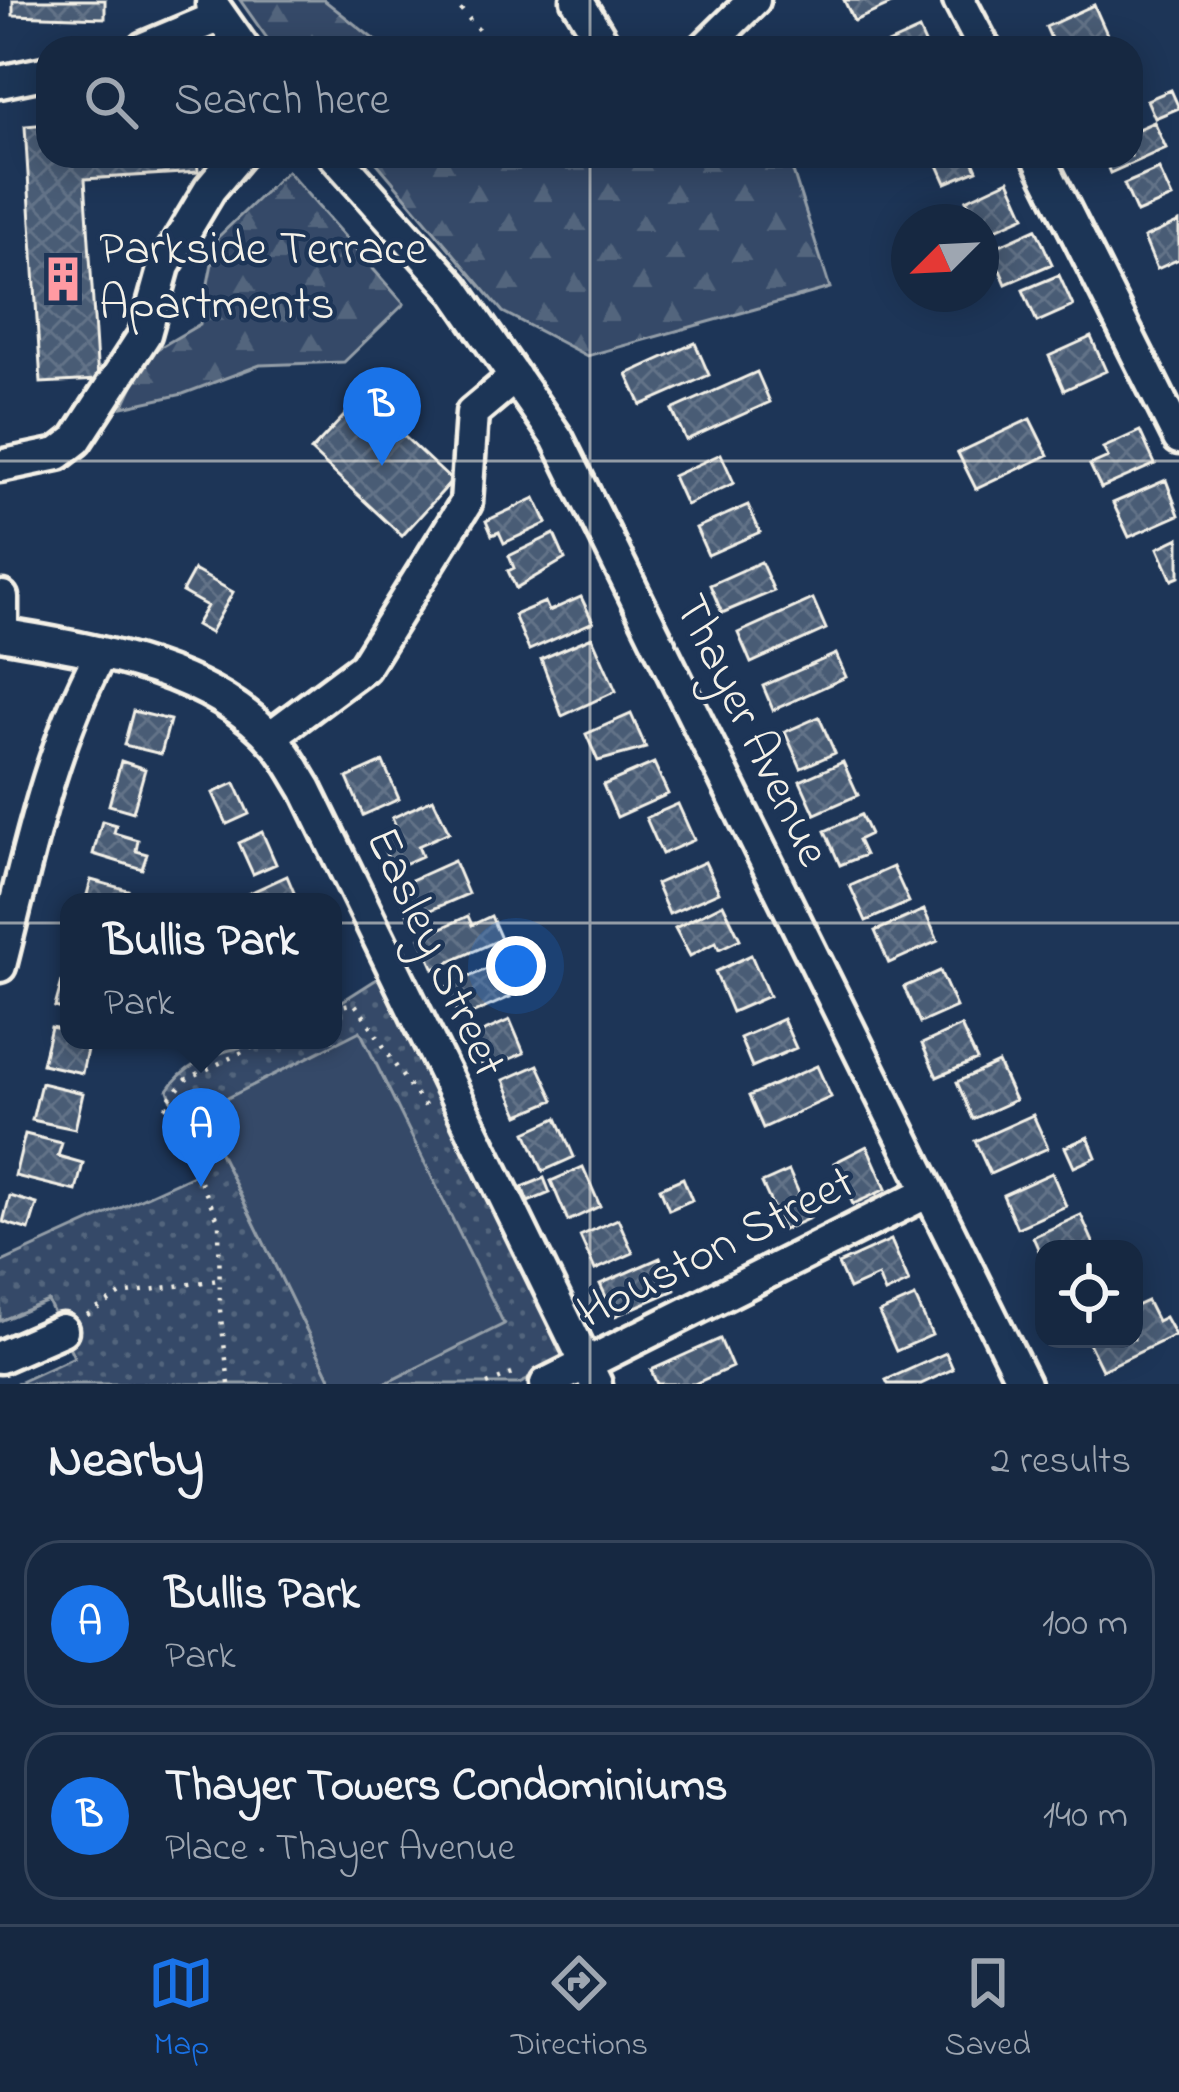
<!DOCTYPE html>
<meta charset="utf-8">
<style>
body{margin:0;font-family:"Indie Flower",sans-serif;background:#1f3048;color:#f1f3f6}
.controls{position:absolute;right:36px;bottom:36px;display:grid;overflow:hidden;border-radius:24px;box-shadow:0 6px 30px #0003}
.controls button{width:108px;height:108px;display:grid;place-items:center;padding:0;border:0;border-bottom:3px solid #35445a;background:#162841;color:#f1f3f6;font:60px sans-serif}
.compass{position:absolute;left:891px;top:204px;width:108px;height:108px;border-radius:50%;background:#162841;box-shadow:0 6px 30px #0003;rotate:246deg}
.you{position:absolute;left:516px;top:966px;width:42px;height:42px;margin:-30px;border:9px solid #fff;border-radius:50%;background:#1a73e8;box-shadow:0 0 0 18px #1a73e833}
.badge{display:grid;place-items:center;width:78px;height:78px;border-radius:50%;background:#1a73e8;color:#fff;font-size:39px;font-weight:700}
.pin{position:absolute;translate:-50% -99px;filter:drop-shadow(0 3px 6px #0008)}
.pin::after{content:'';position:absolute;top:63px;width:42px;height:36px;background:inherit;clip-path:polygon(0 0,100% 0,50% 100%)}
.popup{position:absolute;left:60px;top:893px;width:282px;height:156px;box-sizing:border-box;display:grid;place-content:center;border-radius:24px;background:#162841;filter:drop-shadow(0 3px 9px #0005);font-size:39px;white-space:nowrap;color:#9ea6b1}
.popup b{font-size:45px;color:#f1f3f6}
.popup::after{content:'';position:absolute;left:50%;top:100%;margin-left:-24px;border:24px solid transparent;border-top-color:#162841}
.list{margin:0;padding:0;list-style:none}
h2{display:flex;justify-content:space-between;align-items:center;height:156px;margin:0;padding:0 48px;font-size:51px}
h2 small{font-size:39px;font-weight:400;color:#9ea6b1}
.list li{display:grid;grid-template-columns:78px 1fr auto;gap:36px;align-items:center;box-sizing:border-box;height:168px;margin:0 24px 24px;padding:0 24px;border:3px solid #35445a;border-radius:36px}
.list b{display:block;font-size:45px;white-space:nowrap}
.list p{margin:0;font-size:39px;white-space:nowrap;color:#9ea6b1}
.list em{font-size:39px;font-style:normal;color:#9ea6b1}
.icon{flex:none;width:66px;height:66px;fill:none;stroke:currentColor;stroke-width:2;stroke-linecap:round;stroke-linejoin:round}
.map{position:relative;flex:none;width:1179px;height:1384px;overflow:hidden}
.search{position:absolute;background:#162841;box-shadow:0 6px 30px #0003;left:36px;right:36px;top:36px;height:132px;display:flex;align-items:center;gap:30px;box-sizing:border-box;padding:0 42px;border-radius:36px;color:#9ea6b1;font-size:45px}
.sheet{height:540px;background:#162841}
nav{display:flex;justify-content:space-around;align-items:center;box-sizing:border-box;height:168px;border-top:3px solid #35445a;background:#162841;font-size:33px;color:#9ea6b1}
nav a{display:grid;justify-items:center;gap:6px}
nav .on{color:#1a73e8}
.map>svg:first-child{display:block}
.forest{fill:url(#forest-firs);stroke:#949ea8;stroke-width:3}
.park{fill:url(#park-dots);stroke:#949ea8;stroke-width:3}
.garden{fill:#354a67;stroke:#949ea8;stroke-width:3}
.building{fill:url(#building-cross-hatch);stroke:#f4f1e8;stroke-width:3}
.lines{fill:none;stroke-linecap:round;stroke-linejoin:round}
.minor-casing{stroke:#f4f1e8;stroke-width:39}
.path{stroke:#f4f1e8;stroke-width:4.5;stroke-dasharray:3 9;stroke-linecap:butt}
.minor{stroke:#1d3557;stroke-width:30}
.grid{fill:none;stroke:#f4f1e8;stroke-width:3;stroke-opacity:0.55}
.labels{text-anchor:middle;dominant-baseline:central;stroke-width:9;stroke-linejoin:round;paint-order:stroke}
.poi-label{font-size:48px;fill:#f4f1e8;stroke:#1d3557;text-anchor:start}
.street-label{font-size:48px;fill:#f4f1e8;stroke:#1d3557}
</style>
<div class="map">
<svg width="1179" height="1384" viewBox="0 0 1179 1384">
<defs>
<pattern id="forest-firs" width="22" height="20" patternUnits="userSpaceOnUse" patternTransform="scale(3)"><rect width="22" height="20" fill="#354a67"/><path d="M5 1l3.5 6h-7zM16 11l3.5 6h-7z" fill="#53657d"/></pattern>
<pattern id="park-dots" width="8" height="8" patternUnits="userSpaceOnUse" patternTransform="scale(3)"><rect width="8" height="8" fill="#354a67"/><path d="M2 2h.1M6 6h.1" fill="none" stroke="#53657d" stroke-width="1.8" stroke-linecap="round"/></pattern>
<pattern id="building-cross-hatch" width="8" height="8" patternUnits="userSpaceOnUse" patternTransform="scale(3)"><rect width="8" height="8" fill="#485b74"/><path d="M0 0l8 8M0 8l8-8" fill="none" stroke="#637388"/></pattern>
</defs>
<rect width="100%" height="100%" fill="#1d3557"/>
<filter id="ink" filterUnits="userSpaceOnUse"><feTurbulence type="fractalNoise" baseFrequency=".00833" numOctaves="2"/><feDisplacementMap in="SourceGraphic" scale="24" xChannelSelector="R" yChannelSelector="G"/><feConvolveMatrix kernelMatrix="1 2 1 2 8 2 1 2 1" color-interpolation-filters="sRGB"/></filter>
<g filter="url(#ink)">
<path class="forest" d="M240,0h84l61,48h-111z
M371,156h417l42,132 -243,68 -84,-44z
M287,171l117,133 -60,58 -84,3 -77,29 -60,13 24,-52 53,-31 17,-86z"/>
<path class="park" d="M385,974l183,386 -49,24h-135l120,-61 -304,-211 133,272h-317l58,-27 -26,-56 -48,20v-58l197,-90 -29,-83c30,-48 114,-50 165,-50v-33z"/>
<path class="garden" d="M360,1031l144,293 -120,60h-51l-133,-272z"/>
<path class="building" d="M13,0h92v18l-92,-3z
M844,0h53l1,1 -44,20z
M1094,5l16,36 -15,7h-40l-9,-21z
M919,30l8,18h-48z
M1171,90l8,18 -24,10 -8,-18z
M1154,122l12,26 -56,25 -7,-17h28v-24z
M48,124v32h149l1,16 -113,7 13,201 -57,3 -16,-257z
M934,156h37l6,14 -31,13z
M1159,169l13,29 -35,15 -13,-29z
M1009,180l16,36 -43,19 -1,-13 -15,-22z
M1179,222v37l-22,10 -13,-31z
M1036,229l16,35 -46,20 -15,-35z
M1059,275l14,31 -36,16 -14,-32z
M1091,337l15,34 -42,19 -15,-34z
M695,343l14,32 -68,30 -14,-31z
M757,372l13,30 -84,38 -14,-30z
M362,397l90,84 -50,55 -91,-85z
M1030,419l18,36 -72,34 -18,-36z
M1140,431l15,33 -54,24 -11,-23 18,-8 -5,-9z
M721,454l13,29 -48,22 -13,-29z
M1166,480l13,35 -50,22 -16,-34z
M535,498l12,25 -43,20 -5,-11 -7,3 -6,-14z
M748,505l12,27 -52,23 -12,-27z
M554,534l11,25 -49,29 -8,-17 6,-3 -5,-12z
M1179,538v39l-7,3 -14,-32z
M761,562l13,29 -52,22 -12,-28z
M194,570l39,22 -23,41 -14,-8 11,-19 -25,-14z
M581,597l12,25 -64,28 -15,-35 31,-13 4,9z
M813,599l13,30 -75,34 -13,-30z
M592,637l24,54 -54,25 -21,-57z
M836,654l10,23 -73,33 -10,-24z
M133,711l37,9 -9,34 -37,-9z
M631,714l15,34 -48,13 -12,-27z
M819,717l16,36 -34,15 -16,-36z
M121,761l24,8 -12,43 -24,-7z
M383,762l16,37 -36,16 -16,-37z
M843,762l15,33 -43,19 -15,-33z
M654,763l14,31 -51,23 -14,-32z
M235,783l14,31 -22,10 -14,-31z
M433,799l16,33 -31,14 4,10 -29,13 -14,-31 18,-8 -5,-12z
M678,804l16,36 -32,14 -16,-36z
M861,815l9,19 -12,6 7,15 -25,10 -15,-34z
M102,821l14,4 -2,8 24,7 -2,11 11,3 -5,15 -49,-15z
M262,832l14,32 -23,10 -14,-31z
M454,861l14,33 -58,25 -14,-32z
M705,862l14,30 -50,22 -13,-30z
M893,867l16,35 -43,19 -16,-35z
M287,876l11,26h-68z
M91,880l37,10 -3,12h-40z
M723,904l17,35 -21,10 -3,-7 -26,14 -15,-28z
M924,910l14,31 -49,22 -14,-32z
M468,916l4,9 19,-9 10,23 -67,30 -14,-31z
M751,955l18,41 -37,16 -17,-40z
M496,965l14,32 -50,22 -14,-32z
M66,967l3,1v43l-14,-4z
M940,971l16,36 -36,16 -16,-36z
M783,1019l13,29 -44,19 -12,-29z
M510,1020l14,33 -40,17 -15,-32z
M961,1026l16,34 -40,17 -15,-33z
M51,1027l18,4v9h20l-7,33 -40,-9z
M998,1063l17,37 -42,19 -16,-37z
M538,1065l16,35 -35,15 -15,-35z
M817,1066l14,31 -68,31 -14,-32z
M41,1083l42,10 -8,36 -43,-9z
M1033,1115l15,33 -58,26 -15,-33z
M557,1118l17,39 -31,14 -17,-39z
M25,1134l37,9 -4,13 25,7 -7,28 -61,-15z
M1088,1137l8,20 -22,10 -9,-20z
M867,1146l19,43 -33,15 -19,-41z
M583,1167l17,39 -32,15 -17,-40z
M789,1171l21,47 -27,12 -21,-47z
M1052,1173l14,33 -49,22 -14,-33z
M544,1178l6,15 -22,9 -6,-15z
M683,1178l9,22 -23,10 -9,-22z
M10,1196l27,8 -8,26 -26,-8z
M1081,1215l15,34h-52v13l-11,-25z
M618,1219l15,34 -38,17 -15,-34z
M891,1240l18,42 -24,11 -7,-17 -29,13 -11,-25z
M660,1258l15,32 -60,26 -15,-32z
M915,1297l17,38 -36,16 -17,-38z
M1147,1301l10,20 8,-4 10,18 -73,35 -15,-31h47v-32z
M720,1339l12,28 -38,17h-37l-6,-14z
M946,1353l7,16 -32,15h-33l-2,-4z"/>
<g class="lines">
<g class="minor-casing">
<path id="minor" d="M577,0l29,48
M959,0l25,48
M212,4l31,44
M144,48l76,-32
M705,48l49,-48
M0,82l48,-10
M335,156l118,132 104,150 467,946
M1038,156l141,282
M0,466l58,-12 18,-14 69,-106 19,-68 46,-77 28,-33
M0,634c93,16 209,33 275,108 12,13 21,31 31,47l290,595
M2,634v-37
M270,737l94,-70 102,-164 6,-90 43,-36
M0,966c27,-105 48,-215 100,-311
M0,1357l62,-27
M546,1384l380,-191"/>
</g>
<path class="path" d="M453,0l41,48
M333,1008l21,-5c29,36 45,77 77,109
M87,1315l34,-21 97,-14
M229,1384l-9,-74 -1,-88 -54,-119 22,-24 80,-39
M487,1384l33,-13"/>
<use href="#minor" class="minor"/>
</g>
</g>
<path class="grid" d="M590,0v48M590,156v1228M0,461h1179M0,923h1179"/>
<defs>
<g id="building-bare" transform="scale(3.6)"><path d="M-4-6H4V6H1V3H-1V6H-4ZM-2.5-4.3h1.7v1.8h-1.7ZM.8-4.3h1.7v1.8H.8ZM-2.5-1h1.7V.8h-1.7ZM.8-1h1.7V.8H.8Z" fill="#ff9aa2" stroke="#1d3557" stroke-width="2.5" paint-order="stroke"/></g>
</defs>
<g fill-rule="evenodd">
<use href="#building-bare" x="63" y="279"/>
</g>
<g class="labels">
<g class="poi-label">
<text x="99" y="251">Parkside Terrace<tspan x="99" dy="55">Apartments</tspan></text>
</g>
<g class="street-label">
<text transform="translate(750 731) rotate(64)">Thayer Avenue</text>
<text transform="translate(434 953) rotate(65)">Easley Street</text>
<text transform="translate(717 1249) rotate(-27)">Houston Street</text>
</g>
</g>
</svg>
<div class="controls">
<button><svg class="icon" aria-label="locate" viewBox="0 0 24 24"><circle cx="12" cy="12" r="6"/><path d="M12 2v4M12 18v4M2 12h4M18 12h4"/></svg></button>
</div>
<svg class="compass" viewBox="-18 -18 36 36"><path d="M0-13l5 13h-10z" fill="#e53935"/><path d="M0 13l5-13h-10z" fill="#9ea6b1"/></svg>
<div class="you"></div>
<div class="pin badge" style="left:201px;top:1187px">A</div>
<div class="popup"><b>Bullis Park</b>Park</div>
<div class="pin badge" style="left:382px;top:466px">B</div>
<div class="search"><svg class="icon" aria-label="search" viewBox="0 0 24 24"><circle cx="10" cy="10" r="6"/><path d="M15 15l6 6"/></svg>Search here</div>
</div>
<section class="sheet">
<h2>Nearby<small>2 results</small></h2>
<ul class="list">
<li><span class="badge">A</span><div><b>Bullis Park</b><p>Park</p></div><em>100 m</em></li>
<li><span class="badge">B</span><div><b>Thayer Towers Condominiums</b><p>Place · Thayer Avenue</p></div><em>140 m</em></li>
</ul>
</section>
<nav>
<a class="on"><svg class="icon" aria-label="map" viewBox="0 0 24 24"><path d="M3 6l6-2 6 2 6-2v14l-6 2-6-2-6 2zM9 4v14M15 6v14"/></svg>Map</a>
<a><svg class="icon" aria-label="directions" viewBox="0 0 24 24"><path d="M12 3l9 9-9 9-9-9zM9 14v-3h6M13 9l2 2-2 2"/></svg>Directions</a>
<a><svg class="icon" aria-label="saved" viewBox="0 0 24 24"><path d="M7 4h10v16l-5-4-5 4z"/></svg>Saved</a>
</nav>
